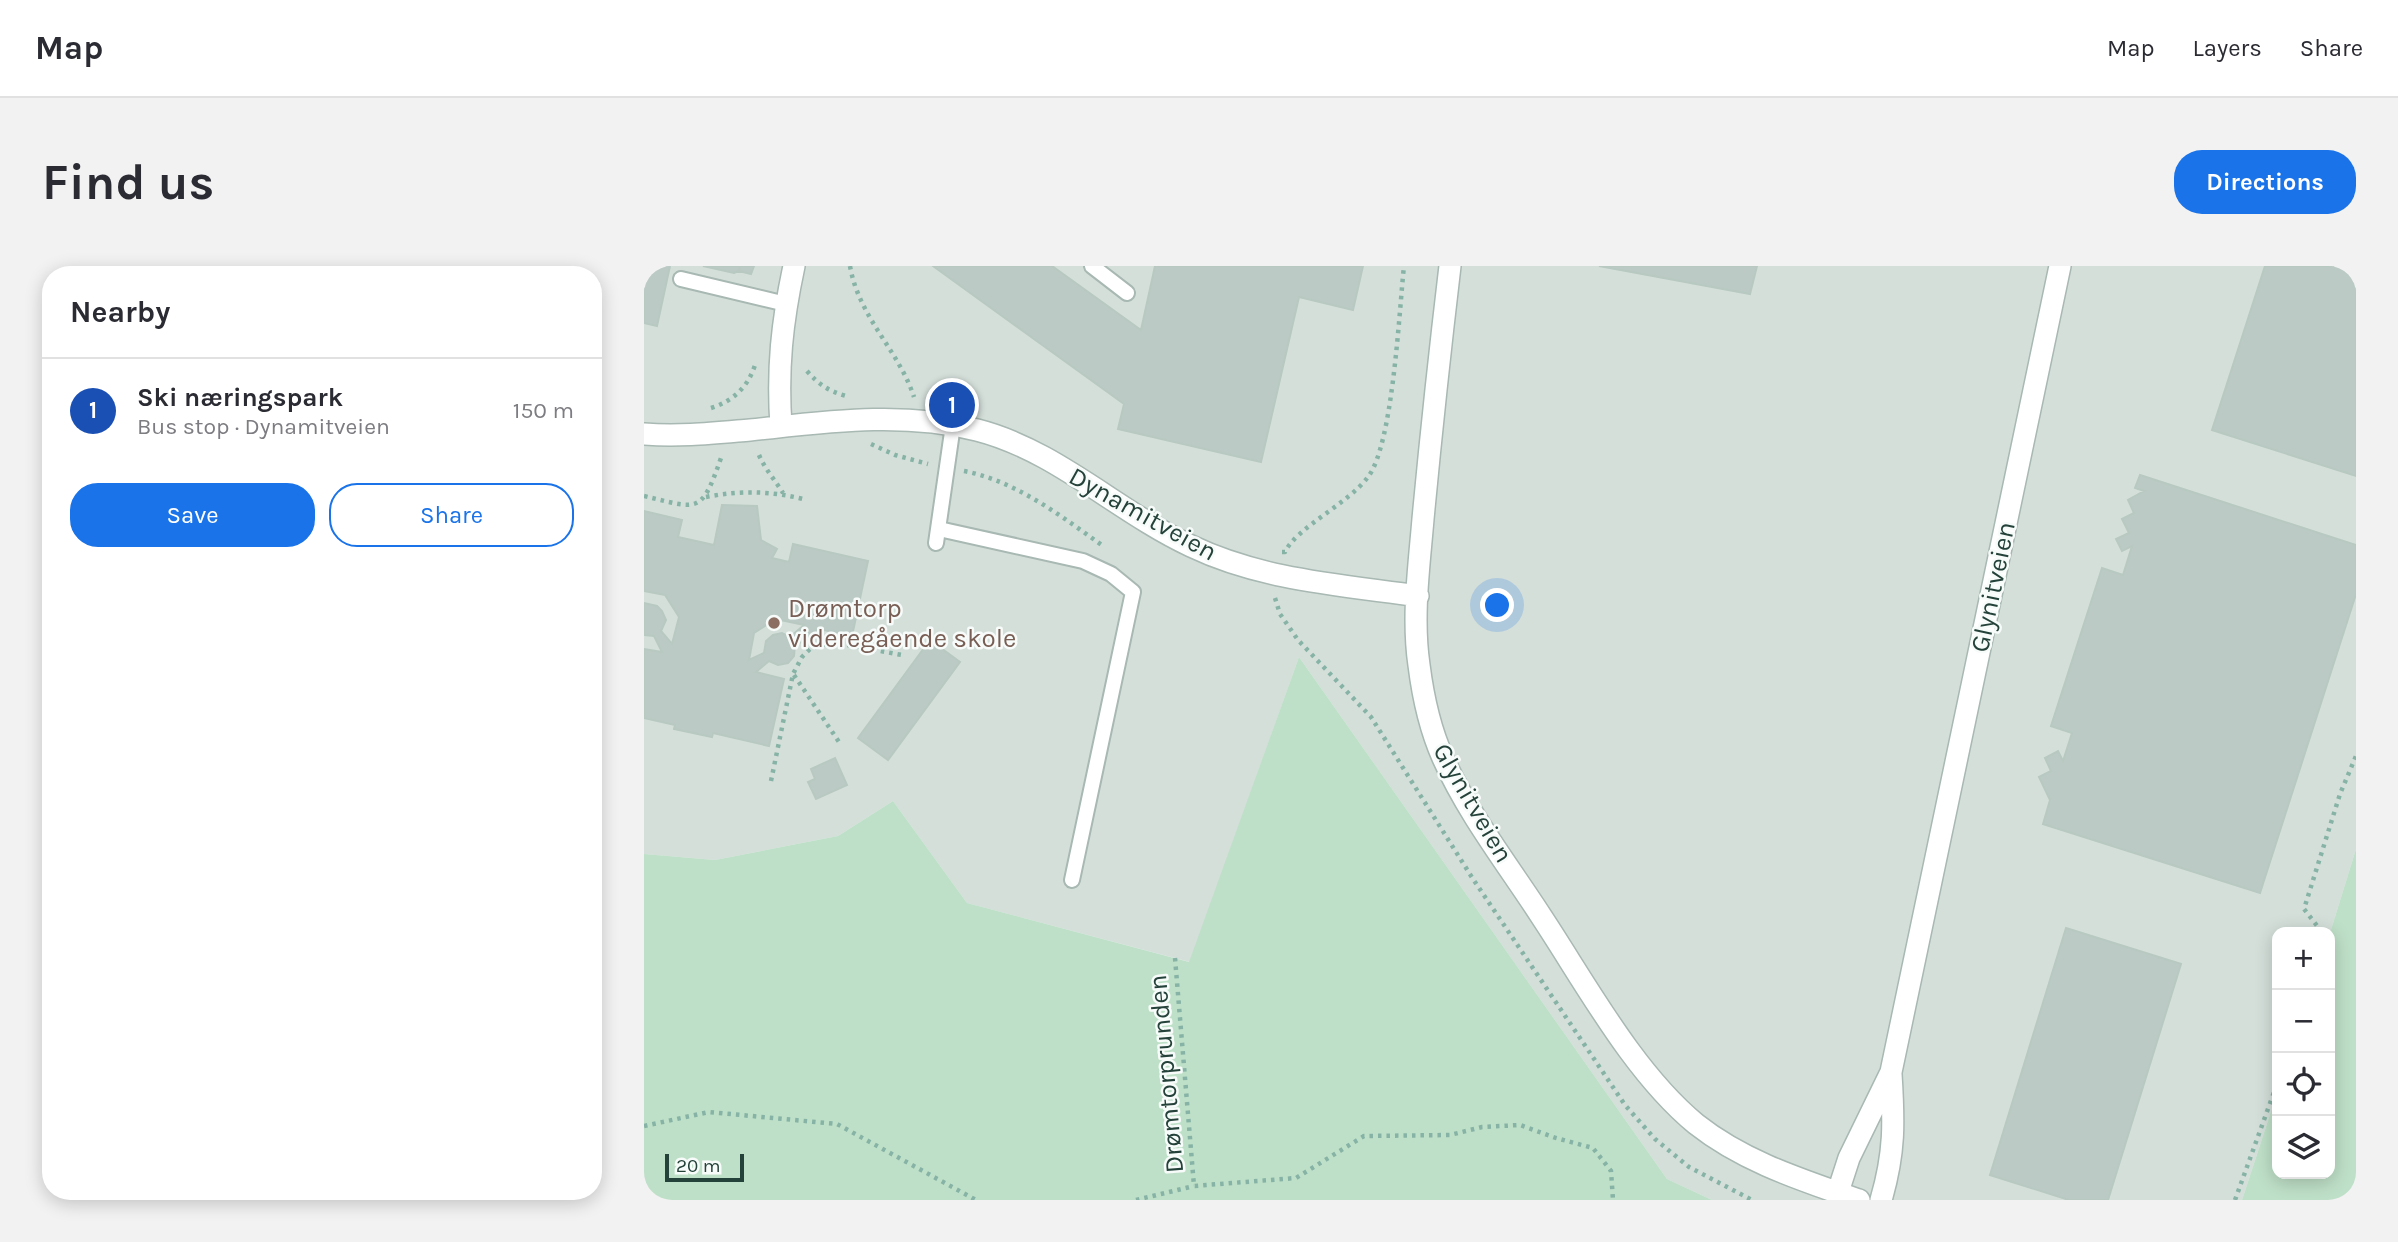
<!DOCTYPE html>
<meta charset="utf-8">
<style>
body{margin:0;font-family:Karla,sans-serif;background:#f2f2f3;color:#2b2b33}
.controls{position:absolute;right:21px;bottom:21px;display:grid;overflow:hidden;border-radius:14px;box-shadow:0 4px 18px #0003}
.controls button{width:63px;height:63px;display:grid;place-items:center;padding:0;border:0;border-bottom:2px solid #e1e1e2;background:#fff;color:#2b2b33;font:35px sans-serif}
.scale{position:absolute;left:21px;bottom:18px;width:79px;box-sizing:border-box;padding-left:7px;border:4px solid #24423a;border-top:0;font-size:19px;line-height:24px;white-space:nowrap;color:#24423a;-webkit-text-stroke:5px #f7fbf9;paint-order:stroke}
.you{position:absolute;left:854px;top:340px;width:24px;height:24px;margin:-18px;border:5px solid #fff;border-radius:50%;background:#1a73e8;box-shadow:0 0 0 10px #1a73e833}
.badge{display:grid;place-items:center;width:46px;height:46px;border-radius:50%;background:#1a73e8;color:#fff;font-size:23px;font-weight:700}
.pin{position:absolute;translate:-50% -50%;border:4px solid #fff;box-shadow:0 2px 7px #0006}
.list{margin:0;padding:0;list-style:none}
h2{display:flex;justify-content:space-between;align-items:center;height:91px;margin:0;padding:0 28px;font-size:30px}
h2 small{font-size:23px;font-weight:400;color:#7c7c81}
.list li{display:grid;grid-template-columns:46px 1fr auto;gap:21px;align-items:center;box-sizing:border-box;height:105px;padding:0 28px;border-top:2px solid #e1e1e2}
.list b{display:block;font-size:26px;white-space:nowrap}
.list p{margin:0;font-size:23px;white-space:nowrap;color:#7c7c81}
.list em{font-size:23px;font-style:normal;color:#7c7c81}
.actions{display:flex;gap:14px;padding:21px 28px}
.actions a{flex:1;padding:16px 0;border:2px solid #1a73e8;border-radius:28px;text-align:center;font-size:24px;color:#1a73e8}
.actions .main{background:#1a73e8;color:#fff}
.icon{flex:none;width:38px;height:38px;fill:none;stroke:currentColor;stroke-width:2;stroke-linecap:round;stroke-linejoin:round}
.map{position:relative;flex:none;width:1712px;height:934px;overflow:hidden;border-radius:28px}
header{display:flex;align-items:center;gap:42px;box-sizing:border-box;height:98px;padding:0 35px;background:#fff;border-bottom:2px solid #e1e1e2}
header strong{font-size:33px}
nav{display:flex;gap:38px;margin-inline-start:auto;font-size:24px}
.intro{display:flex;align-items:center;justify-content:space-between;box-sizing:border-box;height:168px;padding:0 42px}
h1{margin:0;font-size:49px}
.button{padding:18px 32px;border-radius:28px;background:#1a73e8;color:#fff;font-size:24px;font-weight:700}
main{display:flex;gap:42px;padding:0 42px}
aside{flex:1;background:#fff;border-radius:28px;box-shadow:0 4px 18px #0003}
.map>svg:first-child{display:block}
.built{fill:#d4dfda}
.green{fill:#bfe0c8}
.building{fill:#bbcac4;stroke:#b8c9c2;stroke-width:2;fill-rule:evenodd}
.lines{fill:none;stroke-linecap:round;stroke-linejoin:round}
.service-casing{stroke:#a8b8b2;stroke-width:18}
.minor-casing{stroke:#a8b8b2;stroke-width:24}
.path{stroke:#86b3a5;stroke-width:4.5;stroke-dasharray:3.5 5;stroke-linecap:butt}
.service{stroke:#fff;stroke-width:14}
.minor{stroke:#fff;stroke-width:21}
.education-dot{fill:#8d6e63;stroke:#f7fbf9;stroke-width:2.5}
.labels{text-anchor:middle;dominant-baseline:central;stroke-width:5;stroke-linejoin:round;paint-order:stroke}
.street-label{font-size:26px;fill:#24423a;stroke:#f7fbf9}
.education-label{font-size:26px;fill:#785e54;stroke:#f7fbf9;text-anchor:start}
</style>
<header>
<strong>Map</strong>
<nav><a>Map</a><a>Layers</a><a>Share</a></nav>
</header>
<div class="intro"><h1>Find us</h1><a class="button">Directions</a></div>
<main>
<aside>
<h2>Nearby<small></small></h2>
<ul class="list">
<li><span class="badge" style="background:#1a4fb4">1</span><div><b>Ski næringspark</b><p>Bus stop · Dynamitveien</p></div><em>150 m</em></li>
</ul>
<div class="actions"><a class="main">Save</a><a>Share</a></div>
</aside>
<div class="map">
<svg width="1712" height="934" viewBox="0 0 1712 934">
<rect width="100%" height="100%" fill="#e6efeb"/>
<path class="built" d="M0,0h1712v583l-26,84 -53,-1v161l-35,107h-530l-45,-21 -368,-522 -109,305 -223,-59 -74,-102 -55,35 -123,24 -71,-6z"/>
<path class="green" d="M655,391l368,522 45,21h-1068v-346l71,6 123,-24 55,-35 74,102 222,59z
M1712,583v351h-114l35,-107v81h53v-241z"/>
<path class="building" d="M0,0h26l-13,60 -13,-3z
M59,0h37l-1,5 -5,2z
M96,0h14l-3,8 -12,-3z
M289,0h119l89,64 14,-64h208l-10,44 -54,-13 -38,165 -143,-33 6,-25z
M955,0h158l-7,28z
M1621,0h91v210l-144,-46z
M1496,209l216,70v49l-96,299 -217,-69 7,-24 -11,-23 12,-6 -6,-13 13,-7 5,10 9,-28 -21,-7 51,-158 21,7 9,-29 -10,5 -6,-12 13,-6 -7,-14 12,-6 -6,-13 16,-9 -9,-3z
M78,239l35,1 4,34 16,9 -5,9 17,4 4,-18 75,17 -16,75 -28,-6 -29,15 -1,11 -6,7 -10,2 -9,-4 -13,11 28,7 -15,67 -56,-13 -1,4 -38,-8 1,-4 -31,-7v-69l18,3 -8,-16 -10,-1v-32l13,3 5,5 4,9 -5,11 11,13 7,-27 -14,-22 -21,-4v-80l38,9 -4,17 36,8zM132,353l28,6 -14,12 -8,-4 -9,2 -7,6 -2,12 -15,7 5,-27z
M286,374l30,22 -72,98 -30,-22z
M191,492l12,27 -31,14 -8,-17 7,-3 -4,-10z
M1422,662l115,36 -73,236h-39l-79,-25z"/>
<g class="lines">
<g class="service-casing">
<path id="service" d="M448,0l35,27
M37,13l105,25
M295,263l144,32 28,13 22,18 -61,288
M292,277l17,-118"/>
</g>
<g class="minor-casing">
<path id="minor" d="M806,0c-10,84 -19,168 -27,253 -4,48 -11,98 -4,146 4,32 11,64 24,93 25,56 65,107 98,158 45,68 92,156 155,208 48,38 106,56 163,76
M137,160c-4,-57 1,-104 13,-160
M0,168c35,3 71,-1 106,-4 76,-8 151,-19 227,0 79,20 141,82 214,116 71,34 150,39 227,50
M1194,926l11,-34 42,-86 169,-806
M1237,934c14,-48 13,-78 10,-126"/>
</g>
<path class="path" d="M206,0c9,52 48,83 64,131
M163,105c12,14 22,20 39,25
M67,142c22,-7 37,-21 44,-43
M227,178l24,11 33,9
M115,189c6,14 16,25 24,38
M320,205c52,10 97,45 139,75
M0,230c55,13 57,19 77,-38
M62,231c35,-7 67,-6 101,3
M638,286h3c12,-25 63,-48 83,-75 25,-33 31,-165 36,-211
M631,332l5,16 18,26 73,77 102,162 152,226 30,34 34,28 63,33
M150,409l47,70
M127,515l22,-107 9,-17 8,-8 21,-7 71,13
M1678,666l-18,-23 36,-115 16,-38
M531,692l19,228 102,-8 68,-42 86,-1 32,-8 38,-2 36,13 37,10 18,23 2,29
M0,860l65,-14 128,12 139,76
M492,934l58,-14
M1591,934l42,-116"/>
<use href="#service" class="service"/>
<use href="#minor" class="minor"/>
</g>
<circle class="education-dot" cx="130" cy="357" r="7"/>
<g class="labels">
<g class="street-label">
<text transform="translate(499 248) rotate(29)">Dynamitveien</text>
<text transform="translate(1349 321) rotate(-78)">Glynitveien</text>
<text transform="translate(829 537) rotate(60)">Glynitveien</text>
<text transform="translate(522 808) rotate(-95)">Drømtorprunden</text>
</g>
<g class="education-label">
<text x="144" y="342">Drømtorp<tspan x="144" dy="30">videregående skole</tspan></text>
</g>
</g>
</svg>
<div class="controls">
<button>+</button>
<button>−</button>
<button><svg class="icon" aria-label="locate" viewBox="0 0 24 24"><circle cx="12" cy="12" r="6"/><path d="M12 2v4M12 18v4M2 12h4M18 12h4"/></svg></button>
<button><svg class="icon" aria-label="layers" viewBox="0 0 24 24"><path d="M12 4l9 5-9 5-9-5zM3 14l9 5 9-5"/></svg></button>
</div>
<div class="scale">20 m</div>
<div class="you"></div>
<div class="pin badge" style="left:308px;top:139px;background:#1a4fb4">1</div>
</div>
</main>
